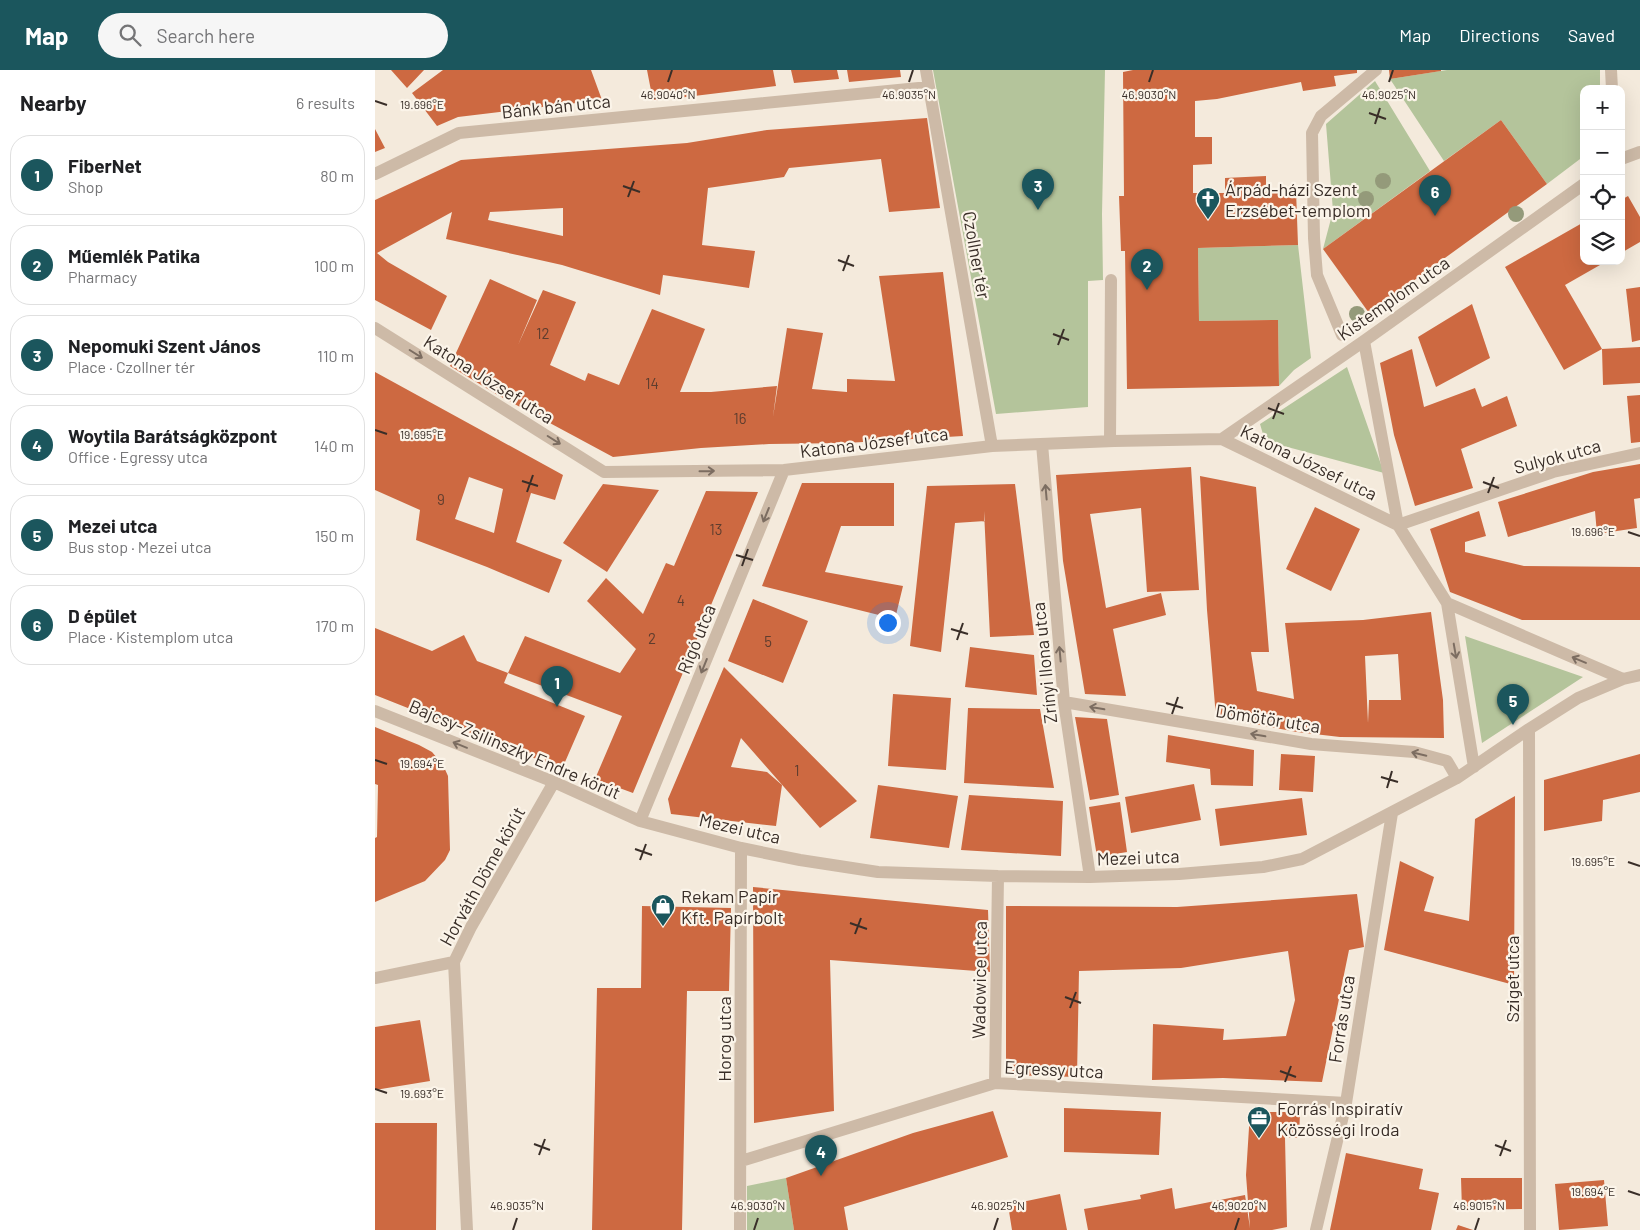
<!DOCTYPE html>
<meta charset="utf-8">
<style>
body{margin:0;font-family:Barlow,sans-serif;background:#f6f6f6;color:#202124}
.controls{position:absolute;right:15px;top:15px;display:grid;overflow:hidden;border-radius:10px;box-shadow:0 5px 20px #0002}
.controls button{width:45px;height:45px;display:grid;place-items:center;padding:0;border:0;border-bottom:1px solid #e0e0e0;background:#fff;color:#202124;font:25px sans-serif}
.you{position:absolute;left:512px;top:552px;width:18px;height:18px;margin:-12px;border:4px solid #fff;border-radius:50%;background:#1a73e8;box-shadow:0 0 0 8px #1a73e833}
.badge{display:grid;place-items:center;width:32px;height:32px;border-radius:50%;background:#1b565d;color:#fff;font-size:16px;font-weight:700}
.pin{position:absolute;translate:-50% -41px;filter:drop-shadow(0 1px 2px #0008)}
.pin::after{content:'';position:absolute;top:26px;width:18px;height:15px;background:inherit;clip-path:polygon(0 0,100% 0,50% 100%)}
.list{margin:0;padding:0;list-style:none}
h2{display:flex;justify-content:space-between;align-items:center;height:65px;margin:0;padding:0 20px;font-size:21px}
h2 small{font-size:16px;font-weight:400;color:#757577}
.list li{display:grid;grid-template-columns:32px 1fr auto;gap:15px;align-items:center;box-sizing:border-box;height:80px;margin:0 10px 10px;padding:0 10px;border:1px solid #e0e0e0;border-radius:20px}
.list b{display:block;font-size:19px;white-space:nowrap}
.list p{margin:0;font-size:16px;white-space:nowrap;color:#757577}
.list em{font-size:16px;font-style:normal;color:#757577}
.icon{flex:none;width:28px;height:28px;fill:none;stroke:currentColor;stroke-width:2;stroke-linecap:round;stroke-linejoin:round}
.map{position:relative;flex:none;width:1265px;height:1160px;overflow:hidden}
header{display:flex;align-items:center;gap:30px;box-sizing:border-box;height:70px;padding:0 25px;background:#1b565d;color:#fff}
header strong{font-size:24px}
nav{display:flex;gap:28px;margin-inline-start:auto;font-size:18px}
.search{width:350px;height:45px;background:#f6f6f6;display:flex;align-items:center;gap:12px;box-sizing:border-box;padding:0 18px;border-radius:28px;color:#757577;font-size:19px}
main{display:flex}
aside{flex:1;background:#fff}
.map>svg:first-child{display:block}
.green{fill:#b4c49b}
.building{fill:#cd6941;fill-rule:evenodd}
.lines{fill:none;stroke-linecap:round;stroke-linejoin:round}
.minor{stroke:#cdbaa7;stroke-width:12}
.tree{fill:#949a7a}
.oneway{stroke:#7c6d61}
.ticks{fill:none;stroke:#392e28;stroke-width:2}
.labels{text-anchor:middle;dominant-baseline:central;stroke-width:4.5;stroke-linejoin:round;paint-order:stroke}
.number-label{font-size:15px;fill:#5e3d2e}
.street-label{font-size:18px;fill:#392e28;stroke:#fbf4e9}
.poi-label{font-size:18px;fill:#392e28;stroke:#fbf4e9;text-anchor:start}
.ticks-label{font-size:12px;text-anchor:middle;fill:#392e28;stroke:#fbf4e9;stroke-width:4.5;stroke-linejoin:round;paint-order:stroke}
</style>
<header>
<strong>Map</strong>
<div class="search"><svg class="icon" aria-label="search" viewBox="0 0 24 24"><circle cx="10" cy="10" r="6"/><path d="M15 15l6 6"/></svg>Search here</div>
<nav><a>Map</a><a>Directions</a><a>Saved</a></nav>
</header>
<main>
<aside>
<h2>Nearby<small>6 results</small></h2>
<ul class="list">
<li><span class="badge">1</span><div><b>FiberNet</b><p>Shop</p></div><em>80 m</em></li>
<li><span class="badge">2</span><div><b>Műemlék Patika</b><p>Pharmacy</p></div><em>100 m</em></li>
<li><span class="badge">3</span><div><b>Nepomuki Szent János</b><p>Place · Czollner tér</p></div><em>110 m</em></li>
<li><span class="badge">4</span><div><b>Woytila Barátságközpont</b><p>Office · Egressy utca</p></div><em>140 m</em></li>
<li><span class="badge">5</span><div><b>Mezei utca</b><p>Bus stop · Mezei utca</p></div><em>150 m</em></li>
<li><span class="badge">6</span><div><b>D épület</b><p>Place · Kistemplom utca</p></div><em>170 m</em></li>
</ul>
</aside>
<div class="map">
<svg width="1265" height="1160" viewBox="0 0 1265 1160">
<rect width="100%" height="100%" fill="#f4eadc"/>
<path class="green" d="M558,0h172l-3,144 1,66 -15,1v126l-92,7z
M1072,0h153v19h-16v67l-37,28 -46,-64 -57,41 -54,-82z
M1000,11l55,90 -107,78 10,-38 -7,-87z
M923,175l13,113 -17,12 -15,16 -1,-66 -79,1 -1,-73z
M972,297l37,106 -119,-32 -5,-17z
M1090,566l118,41 -101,66z
M411,1108l8,52h-47v-44z"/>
<path class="building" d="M16,0h33l-17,18z
M68,0h148l11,30 -144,17 -21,9 -25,-33z
M272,0h126l3,16 -123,15z
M416,0h46l2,9 -45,4z
M472,0h53l1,7 -52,5z
M758,0h224v3l-23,3 2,10 -33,5 -2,-9 -84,17 -22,2v36h17v27l-19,1v28h32v-15l41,-2v15l30,-1 2,55 -100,3 1,73 79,-1 1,66 -152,3 -2,-138h-4l-2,-55h5l-1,-124z
M1014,0h52v1l-51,8z
M552,48l13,90 -51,4 -8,-53 -92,9 -5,9 -76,11 -6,57 53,6 -6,37 -86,-13 -3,20 -98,-30 -116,-26 6,-27 -75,41 11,9 59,34 -16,34 -56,-30v-100l86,-40 226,-17 80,-13zM188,138v28l-75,-16 2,-8z
M1126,50l46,64 -178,129 -46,-64z
M0,59l10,19 -10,4z
M1253,126l12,21v25l-19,11v-53z
M1209,152v39h23l-42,24 37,64 38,-2v36l-37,2 -1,-36 -38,21 -59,-103z
M568,202l20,164 -117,7 -77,1 -68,4 -88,9 -117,-63 -46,-28 40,-87 47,21 -19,45 25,-55 33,12 -26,63 35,16 3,-8 31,12 33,-76 53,20 -25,63h31l66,-6 -4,31 14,-89 36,5 -11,56 35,3v-13l48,2 -16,-105z
M1265,217v53l-8,2 -6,-53z
M1097,234l18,54 -54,29 -18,-50z
M1037,279l12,58 51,-19 7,19 25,-11 10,30 -56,23 12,39 -58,18 -21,-71 -14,-72z
M0,302l188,103 -8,25 -24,-7 -15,49 46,18 -13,33 -62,-26 -71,-27 4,-30 -45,-20zM94,407l34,12 -9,44 -39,-14z
M1265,325v47l-9,1 -4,-47z
M1265,394v34l-6,1 3,29 -40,6 -2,-23 -87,26 -10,-35 95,-30z
M816,397l8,123 -52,2 -6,-84 -51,6 16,94 55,-15 5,22 -53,14 13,67 -41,-2 -22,-133 -7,-86z
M825,406l56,11 13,165h-18l6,39 37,8 -9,-76 78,-3 68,-8 12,88 1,38 -104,-1 -43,-5 -81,-15 -9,-107zM1023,584l3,46h-32l-1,23 -3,-67z
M427,413h92v43h-53l-16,46 78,14 -8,33 -133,-33z
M228,414l56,6 -52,82 -44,-29z
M640,414l19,151 -44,2 -6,-126 1,10 -30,2 -14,129 -31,-6 17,-160z
M331,421l52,1 -125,301 -38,-14 27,-63 -114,-43 17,-37 95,37 16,-24 -49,-48 19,-23 37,36 23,-51 8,3z
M940,437l45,22 -29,62 -45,-22z
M1104,441l7,25 -21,6v10l59,14 116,1v53h-118l-72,-28 -20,-63z
M378,529l55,22 -25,62 -55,-22z
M0,558l57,23 32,-16 13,26 31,12 -4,10 81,33 -23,53 -187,-74z
M595,577l64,8 3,40 -72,-8z
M349,597l133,134 -37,27 -79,-90 -10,29 36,5 15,13 -6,41 -105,-12 -3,-15z
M518,624l58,4 -5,72 -58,-4z
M593,638l72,1 14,79 -90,-5z
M700,647l32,2 12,76 -29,5z
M0,657l44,18 13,7 11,13 5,11 2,74 -5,10 -20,21 -50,21v-64l2,-1 1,-52 -3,-1z
M793,665l86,15 -1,36 -42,-1 -1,-16 -44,-7z
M906,684l34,2 -2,36 -34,-2z
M1265,684v38l-37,8 -1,21 -58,10v-51z
M819,714l7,36 -70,13 -6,-36z
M503,715l80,11 -9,52 -79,-10z
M594,725l94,6 -2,55 -100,-6z
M1140,726l-1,189 -130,-35 16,-89 34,16 -10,34 45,10 6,-102z
M927,728l5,37 -87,11 -5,-37z
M745,732l7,50 -30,5 -8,-50z
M378,817l235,23 2,62 -160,-12 4,151 -80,12z
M982,824l7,53 -15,3 -27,132 -99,-4 -71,2 1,-56 71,5 -1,11 63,-4 9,-36 -7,-49 -107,17 -102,3 -2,106 -71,-2v-169l171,1z
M267,836l89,2 -2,83h-42l-5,239h-90l5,-242h44z
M45,950l10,61 -55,9v-63z
M689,1038l97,4 -2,43 -95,-3z
M618,1041l15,46 -164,50 4,23h-54l-8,-52 127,-45z
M875,1042h50l-1,26h-14l2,89 -15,3h-184l-4,-21 57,-10 -1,-4 32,-7 3,21 70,-14 5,33 -4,-53z
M0,1053h62l-1,107h-61z
M971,1083l77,16 -4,20 20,4 -8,37h-101z
M1086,1108h61v31l-60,1z
M1229,1110l4,46 -49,4 -4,-46z
M685,1124l7,36h-55l-4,-25z
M1083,1155l15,5h-17z"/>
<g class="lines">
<path class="minor" d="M551,0l66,376
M1236,0l1,19
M1246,89l19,-7
M0,104l84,-41 470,-46
M0,258l229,144 180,-2 208,-24 122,-5 108,-2 176,86
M967,265l-25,-60 -3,-37 -2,-105 9,-17 55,-46
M989,271l34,184 49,78 27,164
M847,369l142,-98 220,-157
M735,371l1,-161
M667,374l22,258 26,175
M1023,455l155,-53 87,-19
M1072,533l176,76
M689,632l247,42 103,8 33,9 10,17
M0,641l179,71 86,39 101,27 59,12 78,12 120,4 92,1 89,-3 84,-7 39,-8 155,-81 72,-49 49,-31 45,-19 17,-4
M1154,659l1,501
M265,751l144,-351
M0,908l79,-16
M620,1013l3,-207
M366,1091l254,-78 351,20
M92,1160l-13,-268 17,-35 83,-145
M365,1160l1,-382
M941,1160l30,-127 46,-290"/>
</g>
<g class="tree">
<circle cx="1008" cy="111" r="8"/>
<circle cx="991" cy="129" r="8"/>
<circle cx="1141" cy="144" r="8"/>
<circle cx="982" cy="244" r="8"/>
</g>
<defs><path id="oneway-shaft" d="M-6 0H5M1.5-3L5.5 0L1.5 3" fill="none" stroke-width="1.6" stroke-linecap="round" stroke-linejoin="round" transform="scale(1.25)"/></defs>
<g class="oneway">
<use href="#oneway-shaft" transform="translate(41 284) rotate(32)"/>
<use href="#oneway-shaft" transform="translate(179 370) rotate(32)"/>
<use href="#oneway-shaft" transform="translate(332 401) rotate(-1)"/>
<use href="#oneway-shaft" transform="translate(671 422) rotate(-95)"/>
<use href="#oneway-shaft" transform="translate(391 445) rotate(112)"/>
<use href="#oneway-shaft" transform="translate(1080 581) rotate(80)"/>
<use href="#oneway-shaft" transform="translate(685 584) rotate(-95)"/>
<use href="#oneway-shaft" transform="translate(1204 590) rotate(-157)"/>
<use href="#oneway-shaft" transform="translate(329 596) rotate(112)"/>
<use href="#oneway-shaft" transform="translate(722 638) rotate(-170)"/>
<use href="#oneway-shaft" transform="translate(883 665) rotate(-170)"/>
<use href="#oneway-shaft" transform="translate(85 675) rotate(-158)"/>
<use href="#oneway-shaft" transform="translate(1044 684) rotate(-167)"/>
</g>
<path class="ticks" d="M293,12l4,-12M534,12l4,-12M774,12l4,-12M1014,12l4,-12M0,31l12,4M994,43l17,6M1000,54l5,-16M248,116l17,6M253,127l6,-16M463,190l16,6M468,201l6,-16M678,264l16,6M683,275l6,-16M893,338l16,6M898,349l6,-16M0,360l12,4M147,411l16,5M1108,412l16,6M152,422l6,-17M1113,423l6,-16M1253,462l12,4M361,485l17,5M367,496l6,-17M576,559l17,5M582,570l6,-17M791,633l17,5M797,644l6,-17M0,690l12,4M1006,707l17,5M1012,718l5,-17M260,779l17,6M265,790l6,-16M1253,792l12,4M475,853l17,6M480,864l6,-16M690,927l16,6M695,938l6,-16M905,1001l16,6M910,1012l6,-16M0,1019l12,4M159,1074l16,6M1120,1075l16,6M164,1085l6,-16M1125,1086l6,-16M1253,1121l12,4M138,1160l4,-12M379,1160l4,-12M619,1160l4,-12M860,1160l4,-12M1100,1160l4,-12"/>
<defs>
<g id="church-pin" transform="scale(1.25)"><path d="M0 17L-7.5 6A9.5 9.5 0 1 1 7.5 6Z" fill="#1b565d" stroke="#fbf4e9"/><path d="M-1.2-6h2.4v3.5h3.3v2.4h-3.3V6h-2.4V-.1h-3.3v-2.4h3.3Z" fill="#fff"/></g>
<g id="shop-pin" transform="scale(1.25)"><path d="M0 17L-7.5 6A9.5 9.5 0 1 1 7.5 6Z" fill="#1b565d" stroke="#fbf4e9"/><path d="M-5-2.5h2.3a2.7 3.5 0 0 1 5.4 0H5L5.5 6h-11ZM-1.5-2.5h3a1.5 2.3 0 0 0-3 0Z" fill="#fff"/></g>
<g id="office-pin" transform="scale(1.25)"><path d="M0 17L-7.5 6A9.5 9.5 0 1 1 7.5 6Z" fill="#1b565d" stroke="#fbf4e9"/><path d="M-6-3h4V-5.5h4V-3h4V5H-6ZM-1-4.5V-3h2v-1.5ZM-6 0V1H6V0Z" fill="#fff"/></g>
</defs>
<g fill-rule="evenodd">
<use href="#church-pin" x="833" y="129"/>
<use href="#shop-pin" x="288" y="836"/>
<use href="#office-pin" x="884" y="1048"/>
</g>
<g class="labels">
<g class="number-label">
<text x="168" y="263">12</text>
<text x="277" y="313">14</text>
<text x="365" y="348">16</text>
<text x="66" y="429">9</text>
<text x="341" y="459">13</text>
<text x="306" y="530">4</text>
<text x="277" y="568">2</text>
<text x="393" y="571">5</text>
<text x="422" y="700">1</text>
</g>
<g class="street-label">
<text transform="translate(181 36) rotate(-6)">Bánk bán utca</text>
<text transform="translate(602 185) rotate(80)">Czollner tér</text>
<text transform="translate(1018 228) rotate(-35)">Kistemplom utca</text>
<text transform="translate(114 309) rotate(32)">Katona József utca</text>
<text transform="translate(499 372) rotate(-7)">Katona József utca</text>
<text transform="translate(1182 386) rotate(-15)">Sulyok utca</text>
<text transform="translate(934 392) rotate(26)">Katona József utca</text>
<text transform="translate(321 569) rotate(-68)">Rigó utca</text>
<text transform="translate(669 593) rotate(-96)">Zrínyi Ilona utca</text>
<text transform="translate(893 648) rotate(9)">Dömötör utca</text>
<text transform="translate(140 679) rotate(23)">Bajcsy-Zsilinszky Endre körút</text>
<text transform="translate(365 758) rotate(13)">Mezei utca</text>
<text transform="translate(763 787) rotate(-2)">Mezei utca</text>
<text transform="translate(107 806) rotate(-61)">Horváth Döme körút</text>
<text transform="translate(1137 909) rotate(-90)">Sziget utca</text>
<text transform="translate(604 910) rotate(-89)">Wadowice utca</text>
<text transform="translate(966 949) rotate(-81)">Forrás utca</text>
<text transform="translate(349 969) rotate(-90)">Horog utca</text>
<text transform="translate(679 999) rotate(3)">Egressy utca</text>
</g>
<g class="poi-label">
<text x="850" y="119">Árpád-házi Szent<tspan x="850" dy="21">Erzsébet-templom</tspan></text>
<text x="306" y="826">Rekam Papír<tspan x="306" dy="21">Kft. Papírbolt</tspan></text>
<text x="902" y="1038">Forrás Inspiratív<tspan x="902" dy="21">Közösségi Iroda</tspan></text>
</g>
</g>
<g class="ticks-label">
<text x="293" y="29">46.9040°N</text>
<text x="534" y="29">46.9035°N</text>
<text x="774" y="29">46.9030°N</text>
<text x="1014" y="29">46.9025°N</text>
<text x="47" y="39">19.696°E</text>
<text x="47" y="369">19.695°E</text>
<text x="1218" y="466">19.696°E</text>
<text x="47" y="698">19.694°E</text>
<text x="1218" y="796">19.695°E</text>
<text x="47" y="1028">19.693°E</text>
<text x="1218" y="1126">19.694°E</text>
<text x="142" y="1140">46.9035°N</text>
<text x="383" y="1140">46.9030°N</text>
<text x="623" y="1140">46.9025°N</text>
<text x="864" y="1140">46.9020°N</text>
<text x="1104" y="1140">46.9015°N</text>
</g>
</svg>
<div class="controls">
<button>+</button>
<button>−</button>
<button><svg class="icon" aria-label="locate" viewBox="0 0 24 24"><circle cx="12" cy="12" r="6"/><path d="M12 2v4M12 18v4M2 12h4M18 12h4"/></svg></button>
<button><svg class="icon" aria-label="layers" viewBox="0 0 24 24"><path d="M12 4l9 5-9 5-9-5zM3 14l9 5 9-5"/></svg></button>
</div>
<div class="you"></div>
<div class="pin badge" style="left:182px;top:637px">1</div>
<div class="pin badge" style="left:772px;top:220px">2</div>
<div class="pin badge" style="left:663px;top:140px">3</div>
<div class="pin badge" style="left:446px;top:1106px">4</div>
<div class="pin badge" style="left:1138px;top:655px">5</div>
<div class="pin badge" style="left:1060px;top:146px">6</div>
</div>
</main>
